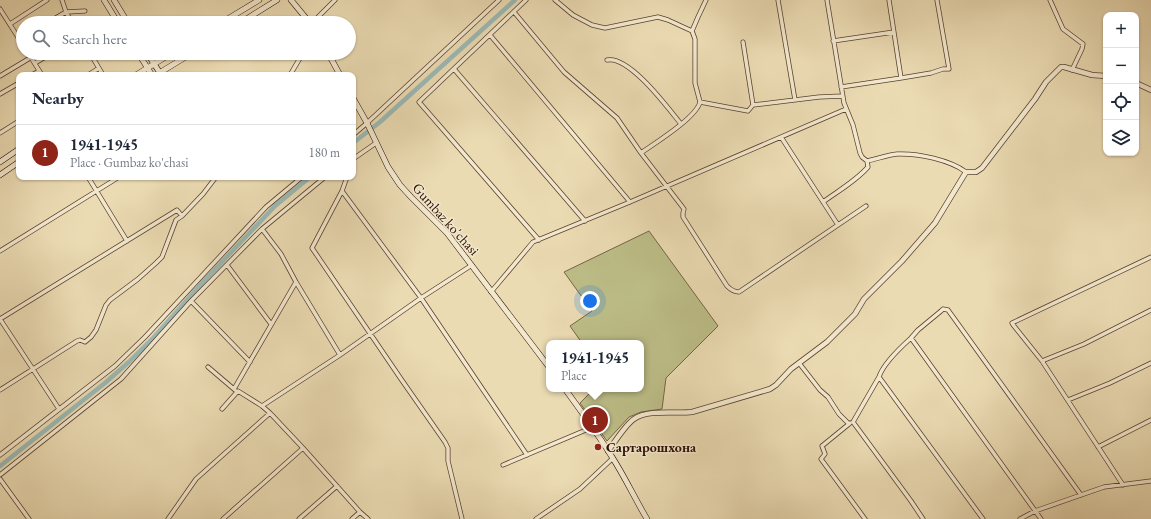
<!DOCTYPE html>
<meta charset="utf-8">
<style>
body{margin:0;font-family:"EB Garamond",serif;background:#f2f2f3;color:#1f2937}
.controls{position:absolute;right:12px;top:12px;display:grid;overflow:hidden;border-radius:8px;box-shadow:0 1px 3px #0004}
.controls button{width:36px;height:36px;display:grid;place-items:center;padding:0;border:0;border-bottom:1px solid #e0e1e3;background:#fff;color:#1f2937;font:20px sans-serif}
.you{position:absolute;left:590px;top:301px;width:14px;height:14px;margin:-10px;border:3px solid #fff;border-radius:50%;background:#1a73e8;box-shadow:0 0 0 6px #1a73e833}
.badge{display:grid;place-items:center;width:26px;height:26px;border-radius:50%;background:#8f2418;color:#fff;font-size:13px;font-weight:700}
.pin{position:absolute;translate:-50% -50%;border:2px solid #fff;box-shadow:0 1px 4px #0006}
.popup{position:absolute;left:546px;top:340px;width:98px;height:52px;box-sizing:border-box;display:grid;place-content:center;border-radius:8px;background:#fff;filter:drop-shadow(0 1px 3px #0005);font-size:13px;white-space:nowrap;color:#747a83}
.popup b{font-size:15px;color:#1f2937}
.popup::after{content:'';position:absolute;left:50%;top:100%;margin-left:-8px;border:8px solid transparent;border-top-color:#fff}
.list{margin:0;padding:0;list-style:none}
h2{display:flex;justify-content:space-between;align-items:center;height:52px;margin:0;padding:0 16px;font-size:17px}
h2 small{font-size:13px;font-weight:400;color:#747a83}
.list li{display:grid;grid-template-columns:26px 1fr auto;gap:12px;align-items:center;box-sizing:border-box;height:56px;padding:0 16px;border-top:1px solid #e0e1e3}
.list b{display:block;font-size:15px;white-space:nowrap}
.list p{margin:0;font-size:13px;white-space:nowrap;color:#747a83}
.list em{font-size:13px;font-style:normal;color:#747a83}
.icon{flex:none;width:22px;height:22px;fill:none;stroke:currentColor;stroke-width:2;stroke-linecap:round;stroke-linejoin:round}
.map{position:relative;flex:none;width:1151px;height:519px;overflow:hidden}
.search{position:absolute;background:#fff;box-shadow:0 1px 3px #0004;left:16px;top:16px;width:340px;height:44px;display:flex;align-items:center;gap:10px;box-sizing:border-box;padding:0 14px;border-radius:22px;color:#747a83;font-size:15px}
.panel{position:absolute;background:#fff;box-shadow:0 1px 3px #0004;left:16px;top:72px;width:340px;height:108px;border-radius:8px}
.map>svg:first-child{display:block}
.green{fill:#bdbe88;stroke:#746644}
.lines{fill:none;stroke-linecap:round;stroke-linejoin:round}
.canal{stroke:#9bb9b5;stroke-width:4.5}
.minor-casing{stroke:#5a402d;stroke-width:5}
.tertiary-casing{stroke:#5a402d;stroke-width:6}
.secondary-casing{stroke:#2a0d00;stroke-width:6}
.minor{stroke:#f2e8ce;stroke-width:3.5}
.tertiary{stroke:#f2e8ce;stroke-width:4.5}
.secondary{stroke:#f2e8ce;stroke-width:5}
.poi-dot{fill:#8f2418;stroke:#f2e8ce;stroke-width:1.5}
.labels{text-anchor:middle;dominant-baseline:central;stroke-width:3;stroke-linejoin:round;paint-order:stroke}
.street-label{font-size:14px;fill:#2a0d00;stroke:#f2e8ce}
.poi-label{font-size:14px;font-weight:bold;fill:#2a0d00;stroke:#f2e8ce;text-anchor:start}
</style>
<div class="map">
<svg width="1151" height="519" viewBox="0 0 1151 519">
<rect width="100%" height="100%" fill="#ebdbb3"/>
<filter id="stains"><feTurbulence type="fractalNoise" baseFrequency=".005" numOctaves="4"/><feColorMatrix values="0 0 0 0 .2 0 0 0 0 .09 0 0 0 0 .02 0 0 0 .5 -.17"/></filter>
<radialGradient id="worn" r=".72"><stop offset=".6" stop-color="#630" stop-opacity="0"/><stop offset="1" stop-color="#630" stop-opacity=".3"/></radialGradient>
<path class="green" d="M649,231l69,95 -52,52 -4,31 -21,3 -12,5 -22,24 -27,-38 12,-12 1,-2h48v-46h-59l-12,-17 22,-15 -28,-39z"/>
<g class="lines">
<path class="canal" d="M353,143l27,-21 135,-122
M0,466l105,-83 25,-22 24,-24 49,-55 72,-76 35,-29"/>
<g class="minor-casing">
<path id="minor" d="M526,0l-107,102 120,138
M555,0l18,15 19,10 13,3 53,-11 10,3 24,11 3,8v44l5,19
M778,0l17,100
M827,0l17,103 9,22 7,28 2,4 5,4c10,-2 20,-6 30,-7 21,-1 53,6 69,18
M1050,0l13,29 20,15 -1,5 -10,21
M0,9l23,36
M514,12l50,60 53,46 24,35
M47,23l19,-11 -4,-12
M72,23l-6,-11 19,-1
M312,23l23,-23
M10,24l37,-24
M692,31l6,-14 8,-17
M490,35l140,167
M833,41l61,-9
M743,42l10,63
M28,53l14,22
M90,53l13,22
M607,60c22,-5 61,48 74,64
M35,63l17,-10
M454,69l131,152
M32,75l7,-4
M88,75l11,-7
M290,75l13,-22
M0,76l30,-18
M901,78l30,-5 12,-4h6l-12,-69
M841,87l60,-9 -12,-78
M0,94l19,-11
M700,102c-4,16 -45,41 -59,51l43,56 -1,4v4l44,69c4,4 7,6 12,6l127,-86
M700,102l48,9 5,-6 66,-8 23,-1
M0,133l19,-12
M353,135l14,-12 132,-123
M781,137l57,88
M353,159l23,-16
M88,177l39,64
M347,177l-5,14 -30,57 89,131 44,63 3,6v13l14,58
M342,191l79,107 106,157
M823,202c15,-11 33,-21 45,-35l-1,-6
M0,251l119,-74
M227,265l44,59
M296,282l44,73
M491,292l42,-50 97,-40 216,-93
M191,301l59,61
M911,338l7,-8 23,-19 2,-2 5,1 133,185
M1042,361l42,-17 67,-34
M799,363l21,27 8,7 11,17 10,10 1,-1
M208,367l27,23
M879,377l104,142
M234,389l62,-107 -15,-28 -19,-25
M0,390l77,-49 3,-1 5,2 6,-5 5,-7 10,-25 4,-5 28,-21 18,-16 6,-6 14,-37 6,-4 21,-22 13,-17
M1068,400l42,-17 41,-20
M262,406l78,-51 81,-57 51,-33
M59,409l-59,-90 177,-109 5,6
M222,409l16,-18 24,15 8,7 33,35 57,64 8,7
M849,424l-27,22 3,8 -4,5 44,60
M1098,447l53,-27
M0,455l115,-89 30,-29 121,-130 36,-30
M503,465l90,-38
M0,475l121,-96 70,-78 71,-72 63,-52
M0,479l29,40
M1123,485l-81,-124 -28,-35 -2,-3 139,-66
M168,519l28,-40 74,-66
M223,519l80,-71
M299,519l38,-33
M352,519l8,-7
M536,519l44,-30 33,-31
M923,519l-12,-18 -58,-79 26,-45c4,-13 22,-30 32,-39l130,181
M1020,519l15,-8 69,-24 47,-6"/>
</g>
<g class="tertiary-casing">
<path id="tertiary" d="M1136,83l15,7
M608,451c7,-9 17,-26 26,-32 14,-10 41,-5 58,-7l78,-23 6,-4 15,-16 36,-27 28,-28 9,-15 38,-38 33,-38 31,-51h10l6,-4 53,-69 11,-17 15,-15h3l28,8 14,1"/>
</g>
<g class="secondary-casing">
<path id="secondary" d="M104,0l14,23
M114,0l14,23
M291,0l19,23
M221,23l38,-23
M240,23l37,-23
M138,53l14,22
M147,53l13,20
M328,53l12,22
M136,75l36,-22
M156,75l36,-22
M353,98l14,25 21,44 12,18 11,12 36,36 102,134
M0,162l19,-13
M0,175l19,-13
M565,389c16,22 33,45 47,68 13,20 23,42 35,62"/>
</g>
<use href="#minor" class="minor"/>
<use href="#tertiary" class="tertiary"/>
<use href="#secondary" class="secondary"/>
</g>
<circle class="poi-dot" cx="598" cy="447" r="4"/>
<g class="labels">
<g class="street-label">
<text transform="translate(446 219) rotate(48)">Gumbaz ko'chasi</text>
</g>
<g class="poi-label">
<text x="606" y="447">Сартарошхона</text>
</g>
</g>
<rect width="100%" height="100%" filter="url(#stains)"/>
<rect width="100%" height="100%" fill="url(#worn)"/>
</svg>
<div class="controls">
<button>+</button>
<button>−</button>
<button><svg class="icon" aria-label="locate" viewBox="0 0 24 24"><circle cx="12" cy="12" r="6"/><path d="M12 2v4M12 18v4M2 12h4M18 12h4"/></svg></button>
<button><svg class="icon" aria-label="layers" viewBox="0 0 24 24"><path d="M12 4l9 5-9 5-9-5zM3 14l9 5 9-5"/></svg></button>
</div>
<div class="you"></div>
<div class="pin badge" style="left:595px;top:420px">1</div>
<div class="popup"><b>1941-1945</b>Place</div>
<div class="search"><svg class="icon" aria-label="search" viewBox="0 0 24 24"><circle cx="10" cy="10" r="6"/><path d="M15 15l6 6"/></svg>Search here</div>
<section class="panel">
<h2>Nearby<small></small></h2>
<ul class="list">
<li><span class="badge">1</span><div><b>1941-1945</b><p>Place · Gumbaz ko'chasi</p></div><em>180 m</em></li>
</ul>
</section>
</div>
